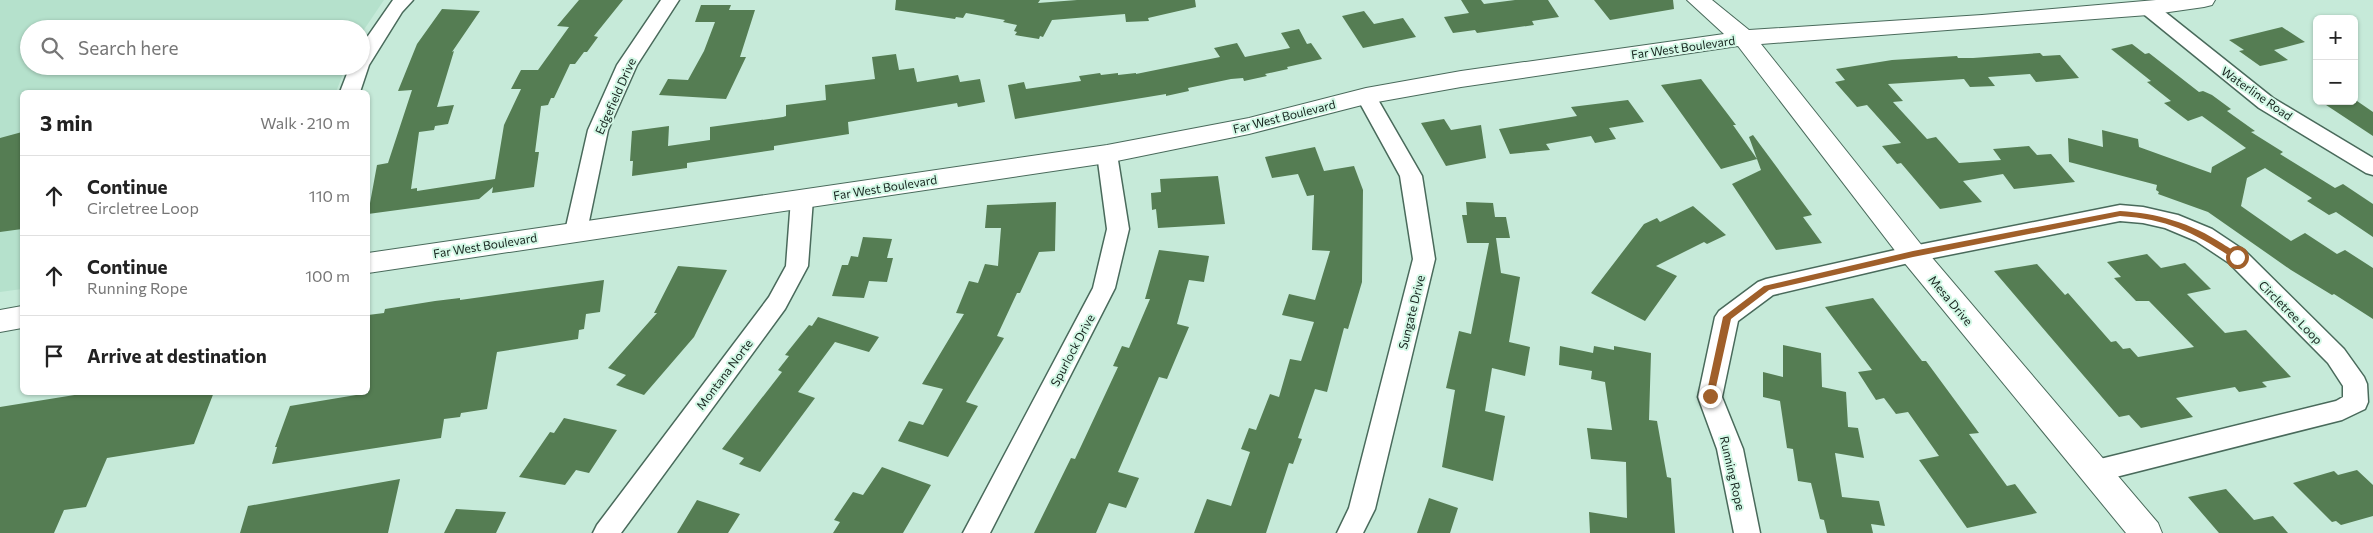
<!DOCTYPE html>
<meta charset="utf-8">
<style>
body{margin:0;font-family:Commissioner,sans-serif;background:#f6f6f6;color:#222}
.controls{position:absolute;right:15px;top:15px;display:grid;overflow:hidden;border-radius:8px;box-shadow:0 1px 4px #0004}
.controls button{width:45px;height:45px;display:grid;place-items:center;padding:0;border:0;border-bottom:1px solid #e0e0e0;background:#fff;color:#222;font:25px sans-serif}
.stop{position:absolute;width:15px;height:15px;margin:-11px;border:4px solid #a05f2a;border-radius:50%;background:#fff}
.stop.end{background:#a05f2a;border-color:#fff;box-shadow:0 1px 5px #0008}
.list{margin:0;padding:0;list-style:none}
h2{display:flex;justify-content:space-between;align-items:center;height:65px;margin:0;padding:0 20px;font-size:21px}
h2 small{font-size:16px;font-weight:400;color:#767676}
.list li{display:grid;grid-template-columns:32px 1fr auto;gap:15px;align-items:center;box-sizing:border-box;height:80px;padding:0 20px;border-top:1px solid #e0e0e0}
.list b{display:block;font-size:19px;white-space:nowrap}
.list p{margin:0;font-size:16px;white-space:nowrap;color:#767676}
.list em{font-size:16px;font-style:normal;color:#767676}
.icon{flex:none;width:28px;height:28px;fill:none;stroke:currentColor;stroke-width:2;stroke-linecap:round;stroke-linejoin:round}
.map{position:relative;flex:none;width:2373px;height:533px;overflow:hidden}
.search{position:absolute;background:#fff;box-shadow:0 1px 4px #0004;left:20px;top:20px;width:350px;height:55px;display:flex;align-items:center;gap:12px;box-sizing:border-box;padding:0 18px;border-radius:28px;color:#767676;font-size:19px}
.panel{position:absolute;background:#fff;box-shadow:0 1px 4px #0004;left:20px;top:90px;width:350px;height:305px;border-radius:8px}
.map>svg:first-child{display:block}
.built{fill:#b5e1cc}
.building{fill:#557d53}
.lines{fill:none;stroke-linecap:round;stroke-linejoin:round}
.street-casing{stroke:#496a5b;stroke-width:3}
.secondary-casing{stroke:#496a5b;stroke-width:2}
.street{fill:#fff;fill-rule:evenodd}
.secondary{fill:#fff;fill-rule:evenodd}
.route{fill:#a05f2a}
.labels{text-anchor:middle;dominant-baseline:central;stroke-width:4;stroke-linejoin:round;paint-order:stroke}
.street-label{font-size:12px;fill:#16231d;stroke:#d3f8e6}
</style>
<div class="map">
<svg width="2373" height="533" viewBox="0 0 2373 533">
<rect width="100%" height="100%" fill="#c6ead9"/>
<path class="built" d="M0,0h384l-23,34v-5h-332v37h317l-10,26h-314v197l-22,3z"/>
<path class="building" d="M579,0h44l-29,36 4,1 -11,15h-3l-9,12h-5l-16,34h-3l-3,7 -7,1 -6,46h4l-5,35 -42,6 1,-6 -14,12 -111,15 9,-49 11,-2 24,-73 -14,1 19,-47 25,-35 38,2 -28,41 2,-1 -17,56 17,-2 -6,19 -13,2 -1,4 -15,2 -8,57 6,-1v3l78,-12 9,-54 17,-36h-10l10,-19h17l31,-43 -12,-1z
M896,0h144l-2,3 39,-3h118l1,7 -48,11 1,3 -23,1 -1,-8 -73,6 -9,17 -3,-1 -1,3 -24,-4 2,-3 -3,-1 3,-6 -14,-3 2,-2 -39,-7 -3,5 -7,-1 -1,2 -60,-9z
M1461,0h20l3,4 31,-4h33l11,17 -27,4 2,4 -57,8 -2,-3 -22,3 -9,-16 25,-4z
M1594,0h79l1,9 -64,11z
M701,5h30l-2,5h26l-15,47h6l-20,42 -67,-4 9,-16 20,1 16,-29 11,-29h-20z
M1364,11l10,13 29,-6 13,19 -53,11 -21,-32z
M2282,27l23,15 -31,8 14,10 -28,6 -21,-15 5,-1 -15,-10z
M1299,29l8,15 4,-1 11,16 -35,8 1,2 -23,5 2,2 -23,5 -1,-3 -12,1 -43,9 1,3 -23,5v-2l-151,25 -7,-34 16,-3 2,7 55,-8 -2,-5 21,-3 1,2 17,-2v2l18,-2v1l84,-17 -6,-9 23,-5 8,14 45,-9 -9,-15z
M2132,44l13,10 4,-1 50,39 4,-1 9,4 19,14 -4,2 28,20 -4,1 32,20 -3,2 55,34 8,-4 30,20v33l-37,-25 -7,3 -22,-14 5,-3 -47,-30 -18,10 -6,28 50,35 14,-8 32,21 8,-4 28,18v51l-39,-25 -2,1 -41,-25 -83,-58 -50,-18 1,-2 -3,-2 1,-5 -88,-23 -1,-24 35,9 -1,-17 36,9 1,8 72,26 1,-6 34,-19 -44,-32 -14,5 -24,-18 7,-2 -24,-19 4,-1 -40,-32z
M2040,53l3,3 17,-1 19,23 -43,4 -6,-8 -42,3 7,9 -25,1 -6,-8 -76,5 15,17 -10,1 34,37 9,-2 23,26 42,-3 -8,-11 36,-3 8,9 14,-1 24,28 -61,7 -11,-15 -40,7 19,21 -42,7 -39,-46 -4,1 -15,-18 19,-3 -34,-38 -10,2 -22,-25 10,-2 -9,-11 56,-9 65,-4 1,2h15z
M896,54l3,16 15,-2 3,14 41,-7 2,7 20,-3 5,23 -27,5 -1,-4 -109,19 1,12 -75,12v4l-87,13v5l-55,8 1,-15h-3l2,-30 37,-5 -1,20 42,-6v-13l73,-10 3,-1v-11l40,-5 -1,-15 50,-6 -3,-22z
M1701,79l35,46h-3l24,34 -36,10 -60,-84z
M1628,100l16,22 -35,6 7,11 -21,4 -4,-7 -45,8 4,6 -40,4 -11,-25 78,-13 -6,-9z
M2320,101h37l16,11v24z
M1444,119l7,11 30,-5 5,33 -40,8 -25,-43z
M22,132v97l-22,3v-94z
M1753,135l59,80 -9,2 19,26 -46,7 -44,-66 29,-14 -12,-33z
M1315,147l9,24 30,-5 9,24 -1,92 -14,47 -4,-1 -17,64 -12,-3 -17,49 4,1 -9,25 -4,-1 -23,70h-72l13,-34 24,7 19,-54 -9,-3 8,-21 7,2 14,-36 9,3 11,-38 11,2 13,-39 -32,-7 7,-21 26,6 15,-49 -18,-1 2,-55 -7,1 -9,-22 -26,4 -7,-21z
M1218,176l7,48 -67,4 -2,-19 -4,1 -1,-17 10,-1 -1,-13z
M1056,202l-1,49 -16,1 -19,41h-3l-20,43 7,2 -38,64 12,4 -30,51 -50,-16 11,-20 14,4 20,-36 -21,-5 42,-70 -8,-1 13,-32 9,2 7,-19 13,2 3,-38h-16l2,-23z
M1466,202l27,1 2,14h11l4,21h-14l5,35 19,4 -11,65 21,5 -5,29 -33,-8 -7,43 20,5 -12,65 -51,-14 13,-77 -9,-2 13,-57 12,3 18,-91h-22l-5,-28h5z
M1693,206l33,29 -19,9 -3,-2 -48,24 21,10 -32,45 -54,-28 53,-69 13,-6 3,4z
M863,237l29,2 -5,19h6l-6,24 -18,-1 -5,17 -32,-2 10,-31h6l3,-9 7,1z
M1159,250l50,6 -5,26 -15,-2 -12,44 12,3 -22,52 -8,-2 -41,95 21,6 -13,30 -17,-5 -13,30h-62l37,-75 4,1 43,-92 -5,-1 9,-20 7,2 21,-49h-5z
M2147,254l14,14 24,-5 26,26 -24,5 38,39 21,-3 45,47 -29,5 5,5 -28,5 -4,-5 -59,11 17,19 -52,11 -12,-13 -10,2 -125,-146 43,-7 28,31 3,-2 43,49 5,-1 7,8 7,-1 8,9 56,-10 -45,-46h-13l-22,-23 7,-1 -14,-15z
M678,266l49,4 -33,67 -50,58 -28,-10 10,-10 -18,-7 49,-55h-3z
M604,280l-4,32 -14,2 -2,15 -5,1 -1,9 -81,13 -10,57 -26,4 -1,4 -16,2 -3,19 -169,26 5,-17h-2l15,-41 78,-13v-78l16,-2 1,-4 50,-8 25,-3v2z
M1873,298l49,63h4l53,72 -10,1 38,52 8,-2 22,29 -70,15 -48,-68 20,-4 -31,-44 -12,2 -12,-16 -8,2 -18,-28 14,-2 -47,-63z
M818,317l61,20 -10,15 -34,-10 -37,50 17,6 -55,74 -21,-8 5,-6 -22,-9 60,-77 -4,-2 11,-14 -4,-1 24,-30 3,1z
M1783,345l38,8 1,34 24,5 2,35 10,1 6,30 -29,-5 7,44 37,4 6,25 -14,-2 2,9h-46l-3,-13 -4,-1 -9,-36 -13,-2 -5,-32 -6,-1 -7,-47 -17,-4v-25l20,5z
M1560,346l33,7 1,-7 20,4v-4l37,7 -2,67 8,1 10,56 4,1 4,55h-85l-1,-21 38,6 -1,-56 -35,-3 -4,-31 25,2 -7,-48 -14,-3 1,-8 -33,-6z
M93,392h121l-20,52 -87,14 -21,49 -22,3 -10,23h-54v-126z
M564,418l53,12 -28,43 -13,-3 -11,15 -46,-8 31,-45 4,1z
M882,467l49,18 -28,48h-70l7,-11 -6,-2 19,-28 10,3z
M2357,470l16,15v31l-32,9 -5,-4 -4,1 -39,-39 41,-12 4,4z
M400,479l-12,54h-148l8,-27z
M2226,489l28,31 19,-4 15,17h-69l-31,-36z
M1429,498l29,10 -8,25h-33z
M697,500l43,14 -12,19h-51z
M456,509l50,3 -10,21h-52z"/>
<g class="lines">
<g class="street-casing">
<path id="street" d="M393,0h20l-11,12 -33,53 -9,27h-20l10,-26h11v-20z
M661,0h18l-42,65 -29,65 -21,101 -3,6 -8,2 -8,-2 -3,-6 23,-101 29,-65z
M2148,2l7,2 118,94 100,60v17l-7,-2 -107,-65 -118,-96 -2,-4 2,-4z
M1366,90l7,1 49,85 13,83 -60,250 -12,24h-26l12,-25 64,-249 -13,-83 -44,-80 3,-5z
M1107,147l7,2 3,5 12,75 -14,59 -125,245h-27l130,-245 14,-59 -10,-75 3,-5z
M802,191l8,3 3,5 -5,67 -23,43 -164,224h-28l4,-8 172,-228 17,-31 5,-67 3,-5z
M2120,205l23,2 35,8 34,14 33,22 99,98 20,28 3,7 1,18 -3,7 -23,11 -246,62 -9,-3 -4,-8 4,-8 9,-3 240,-59 7,-4v-11l-15,-23 -99,-100 -33,-22 -31,-13 -22,-5 -23,-2 -207,41 -140,33 -35,26 -16,76 21,52 17,84h-26l-17,-84 -19,-52 17,-80 4,-6 39,-29 8,-3 147,-33z"/>
</g>
<g class="secondary-casing">
<path id="secondary" d="M1687,0h25l37,30 233,-15 174,-15h59l-3,5 -8,2 -56,8 -387,29 162,203 235,276 4,10h-36l-223,-272 -165,-215 -277,41 -95,17 -117,30 -142,29 -739,110v-20l739,-108 142,-27 117,-30 95,-17 263,-37z
M22,306v22l-22,4v-22z"/>
</g>
<use href="#street" class="street"/>
<use href="#secondary" class="secondary"/>
</g>
<path class="route" d="M2120,211c37,2 71,12 103,33 6,4 14,8 18,13l-1,2h-6c-39,-26 -66,-40 -114,-43l-207,41 -144,33 -38,29 -17,77 -4,4 -4,-4 17,-79 41,-31 149,-35z"/>
<g class="labels">
<g class="street-label">
<text transform="translate(1683 47) rotate(-8)">Far West Boulevard</text>
<text transform="translate(2257 93) rotate(35)">Waterline Road</text>
<text transform="translate(615 96) rotate(-66)">Edgefield Drive</text>
<text transform="translate(1284 116) rotate(-14)">Far West Boulevard</text>
<text transform="translate(885 187) rotate(-9)">Far West Boulevard</text>
<text transform="translate(485 245) rotate(-9)">Far West Boulevard</text>
<text transform="translate(1951 300) rotate(50)">Mesa Drive</text>
<text transform="translate(1411 312) rotate(-76)">Sungate Drive</text>
<text transform="translate(2291 312) rotate(45)">Circletree Loop</text>
<text transform="translate(1072 350) rotate(-62)">Spurlock Drive</text>
<text transform="translate(724 374) rotate(-53)">Montana Norte</text>
<text transform="translate(1733 473) rotate(77)">Running Rope</text>
</g>
</g>
</svg>
<div class="controls">
<button>+</button>
<button>−</button>
</div>
<div class="stop" style="left:2237px;top:257px"></div>
<div class="stop end" style="left:1710px;top:396px"></div>
<div class="search"><svg class="icon" aria-label="search" viewBox="0 0 24 24"><circle cx="10" cy="10" r="6"/><path d="M15 15l6 6"/></svg>Search here</div>
<section class="panel">
<h2>3 min<small>Walk · 210 m</small></h2>
<ul class="list">
<li><svg class="icon" aria-label="ahead" viewBox="0 0 24 24"><path d="M12 20V5M6 11l6-6 6 6"/></svg><div><b>Continue</b><p>Circletree Loop</p></div><em>110 m</em></li>
<li><svg class="icon" aria-label="ahead" viewBox="0 0 24 24"><path d="M12 20V5M6 11l6-6 6 6"/></svg><div><b>Continue</b><p>Running Rope</p></div><em>100 m</em></li>
<li><svg class="icon" aria-label="arrive" viewBox="0 0 24 24"><path d="M6 21V4h12l-3 4 3 4H6"/></svg><div><b>Arrive at destination</b></div></li>
</ul>
</section>
</div>
